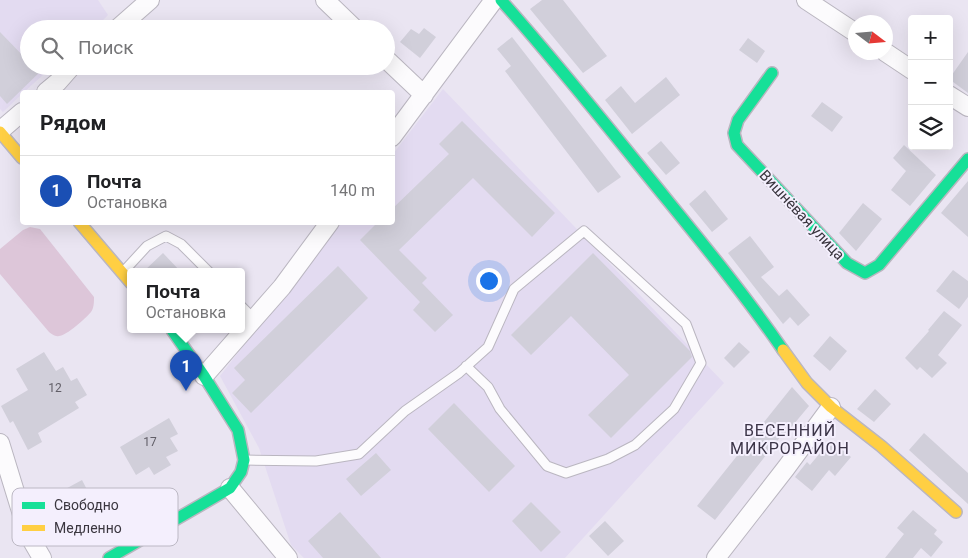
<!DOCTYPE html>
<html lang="ru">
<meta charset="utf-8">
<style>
body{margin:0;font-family:Roboto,sans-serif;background:#f6f6f6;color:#202124}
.controls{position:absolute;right:15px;top:15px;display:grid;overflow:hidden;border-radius:5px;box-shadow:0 5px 20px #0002}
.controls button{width:45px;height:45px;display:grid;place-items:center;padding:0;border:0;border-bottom:1px solid #e0e0e0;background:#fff;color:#202124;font:25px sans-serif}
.compass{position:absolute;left:848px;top:15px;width:45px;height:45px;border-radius:50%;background:#fff;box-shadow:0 5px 20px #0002;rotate:106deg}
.you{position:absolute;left:488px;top:280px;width:18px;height:18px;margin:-12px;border:4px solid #fff;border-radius:50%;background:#1a73e8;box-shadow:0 0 0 8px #1a73e833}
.badge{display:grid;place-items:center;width:32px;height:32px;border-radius:50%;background:#78737e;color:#fff;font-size:16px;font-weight:700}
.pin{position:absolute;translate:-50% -41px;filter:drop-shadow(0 1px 2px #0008)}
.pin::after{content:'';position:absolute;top:26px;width:18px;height:15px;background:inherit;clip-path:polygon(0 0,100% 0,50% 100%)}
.popup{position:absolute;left:127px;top:268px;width:118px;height:65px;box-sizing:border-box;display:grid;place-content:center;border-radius:5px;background:#fff;filter:drop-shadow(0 1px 4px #0005);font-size:16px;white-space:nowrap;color:#757577}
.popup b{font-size:19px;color:#202124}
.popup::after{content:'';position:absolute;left:50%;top:100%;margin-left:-10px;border:10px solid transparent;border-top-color:#fff}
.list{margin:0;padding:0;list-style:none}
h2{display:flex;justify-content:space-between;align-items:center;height:65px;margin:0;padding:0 20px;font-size:21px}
h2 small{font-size:16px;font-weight:400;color:#757577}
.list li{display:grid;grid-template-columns:32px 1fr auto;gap:15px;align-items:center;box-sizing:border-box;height:70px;padding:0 20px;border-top:1px solid #e0e0e0}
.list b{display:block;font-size:19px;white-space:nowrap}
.list p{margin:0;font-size:16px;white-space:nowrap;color:#757577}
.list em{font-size:16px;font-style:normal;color:#757577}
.icon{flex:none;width:28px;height:28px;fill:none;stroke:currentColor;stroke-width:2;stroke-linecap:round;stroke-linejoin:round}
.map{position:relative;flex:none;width:968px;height:558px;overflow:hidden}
.search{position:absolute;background:#fff;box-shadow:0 5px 20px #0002;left:20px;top:20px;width:375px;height:55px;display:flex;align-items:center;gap:12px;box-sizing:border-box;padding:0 18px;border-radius:28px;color:#757577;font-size:19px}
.panel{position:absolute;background:#fff;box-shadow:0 5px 20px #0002;left:20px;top:90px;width:375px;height:135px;border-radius:5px}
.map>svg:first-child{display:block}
.built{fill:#e3dbf1}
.green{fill:#ddc6d9}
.building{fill:#d1cfda}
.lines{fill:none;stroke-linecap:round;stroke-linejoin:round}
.lane-casing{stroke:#bab6c0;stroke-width:11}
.street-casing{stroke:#bab6c0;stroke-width:20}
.fast-casing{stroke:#bab6c0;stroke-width:14}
.slow-casing{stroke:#bab6c0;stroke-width:14}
.lane{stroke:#fcfbfd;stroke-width:9}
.street{stroke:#fcfbfd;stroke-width:18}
.fast{stroke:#16e098;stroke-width:11}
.slow{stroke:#ffcf43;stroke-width:11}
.labels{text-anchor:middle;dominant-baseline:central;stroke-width:4;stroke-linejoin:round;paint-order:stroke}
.number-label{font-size:12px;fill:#615e67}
.street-label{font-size:15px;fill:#3a363f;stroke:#f4effd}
.neighbourhood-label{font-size:16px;letter-spacing:1px;fill:#3b3447;stroke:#f4effd}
.key{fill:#f4effd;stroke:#bcb8c4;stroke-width:1}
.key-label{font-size:14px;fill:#3a363f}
</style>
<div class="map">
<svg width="968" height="558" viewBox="0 0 968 558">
<rect width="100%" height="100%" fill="#eae5f2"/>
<path class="built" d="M0,0h98l10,15 -14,14h-65v37h24l-29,26h-2v2l-19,18 -3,-3z
M443,89l281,294 -159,175h-261l-13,-13 -32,-97 -39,-72 119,-153 53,-1 1,-68z"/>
<path class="green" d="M30,227l10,2 54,68c0,5 0,11 -3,15 -5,6 -25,24 -32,24 -4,1 -7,-2 -10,-4l-49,-58v-25l23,-19z"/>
<path class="building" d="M542,0h21l44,56 -24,17 -53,-64z
M424,28l12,9 -16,21 -20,-16 11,-13 8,5z
M0,32l29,30v4h17l-39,38 -7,-8z
M512,37l109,140 -23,16 -93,-122 6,-5 -14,-17z
M748,38l17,13 -8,12 -18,-13z
M968,52v41l-19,-14z
M666,77l14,18 -48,39 -27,-34 16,-14 14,17z
M822,102l21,15 -11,15 -21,-16z
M462,121l93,92 -23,24 -59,-59 -74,72 28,28 -5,5 31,32 -18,17 -22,-22 7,-8 -60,-62 18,-18h14v-13l57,-55 -10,-10z
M661,141l19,22 -14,12 -19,-22z
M904,145l32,30 -26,31 -19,-16 15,-19 -13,-13z
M968,181v56l-27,-24z
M705,190l23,29 -16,13 -23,-28z
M863,203l19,16 -26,32 -17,-18z
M750,236l24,31 -13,10 18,19 8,-7 23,26 -12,11 -8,-9 -7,7 -55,-71z
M163,253l18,19h-38z
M593,253l97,98 2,6 -81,81 -23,-23 41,-40 -58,-59 -40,39 -20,-20z
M338,266l30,32 -117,115 -19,-20 13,-13 -11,-12z
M953,270l15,11v16l-9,12 -23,-18z
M944,311l18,14 -24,30 9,8 -15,15 -12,-11 -3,3 -12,-12 24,-27 -1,-1z
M830,336l17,15 -17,20 -17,-15z
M739,342l11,10 -16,16 -10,-10z
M44,352l12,19 7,-4 8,14 6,-3 10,17 -12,7 4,6 -41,25 4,9 -14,8 -15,-29 -3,2 -9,-17 27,-16 -12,-21z
M792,387l17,19 -26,31 -2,-1 -66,84 -18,-14z
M875,389l16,15 -17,18 -17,-13z
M454,403l61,63 -26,26 -61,-63z
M169,418l9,16 -8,4 8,13 -12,6 5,8 -17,10 -5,-8 -13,8 -16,-28z
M924,433l44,40v31l-59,-54z
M831,440l20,17 -16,19 -6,-6 -17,21 -17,-14 12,-15 3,3z
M376,453l15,17 -30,26 -15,-17z
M82,480l13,25 -24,13 -13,-25z
M531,502l30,30 -20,20 -29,-31z
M913,510l24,20 -3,4 9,8 -12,15 -10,-9 -8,10h-28l19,-24 -7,-6z
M340,512l41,46h-58l-15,-17z
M605,521l19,20 -16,15 -19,-20z"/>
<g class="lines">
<g class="lane-casing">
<path id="lane" d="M124,271l23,-25 19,-10 15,8 28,28
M241,306l13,13
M245,460l71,1 43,-7 46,-43 54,-38 29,-26 26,-58 70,-58 102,93 15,39 -27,46 -39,36 -27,14 -42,14 -19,-7 -47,-57 -12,-22 -22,-21"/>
</g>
<g class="street-casing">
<path id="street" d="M325,0l30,29
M806,0l50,33
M117,29l33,-29
M885,52l27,18
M386,59l38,36
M46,92l12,-10 14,-16
M949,95l19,12
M0,131l22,-19
M392,137l102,-137
M204,376l78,-89 48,-65
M0,443l28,91 14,24
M230,488l58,70
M716,558l70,-90 45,-61"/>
</g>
<g class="fast-casing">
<path id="fast" d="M501,0c51,57 98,116 146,175 47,58 94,114 136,175
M772,73l-34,47 -4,13 3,12 110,118 18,10 14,-8 89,-106
M109,558l121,-70 11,-16 3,-12 -6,-30 -34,-54 -32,-46"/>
</g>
<g class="slow-casing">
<path id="slow" d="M0,132l22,26
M79,222l52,61
M783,350l24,33 24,24 50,39 75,66"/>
</g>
<use href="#lane" class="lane"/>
<use href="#street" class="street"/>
<use href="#fast" class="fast"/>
<use href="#slow" class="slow"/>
</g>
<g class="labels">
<g class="number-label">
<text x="55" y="388">12</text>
<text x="150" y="442">17</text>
</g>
<g class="street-label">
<text transform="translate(802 215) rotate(47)">Вишнёвая улица</text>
</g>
<g class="neighbourhood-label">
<text x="790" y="430">ВЕСЕННИЙ<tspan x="790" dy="18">МИКРОРАЙОН</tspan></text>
</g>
</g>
<rect x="12" y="488" width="166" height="58" rx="8" class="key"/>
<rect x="22" y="502" width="23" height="7" fill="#16e098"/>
<rect x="22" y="525" width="23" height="6" fill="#ffcf43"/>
<g class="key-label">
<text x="54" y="510">Свободно</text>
<text x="54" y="533">Медленно</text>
</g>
</svg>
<div class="controls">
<button>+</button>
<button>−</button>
<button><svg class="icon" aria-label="layers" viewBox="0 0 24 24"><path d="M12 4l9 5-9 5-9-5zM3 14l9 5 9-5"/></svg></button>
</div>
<svg class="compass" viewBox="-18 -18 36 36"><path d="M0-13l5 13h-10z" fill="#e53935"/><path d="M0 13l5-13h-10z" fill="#757577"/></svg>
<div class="you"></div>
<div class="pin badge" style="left:186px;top:391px;background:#1a4fb4">1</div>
<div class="popup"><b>Почта</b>Остановка</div>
<div class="search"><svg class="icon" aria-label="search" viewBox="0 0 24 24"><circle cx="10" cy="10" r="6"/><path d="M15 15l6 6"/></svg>Поиск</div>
<section class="panel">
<h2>Рядом<small></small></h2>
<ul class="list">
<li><span class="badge" style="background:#1a4fb4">1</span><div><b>Почта</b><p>Остановка</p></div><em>140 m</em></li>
</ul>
</section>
</div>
